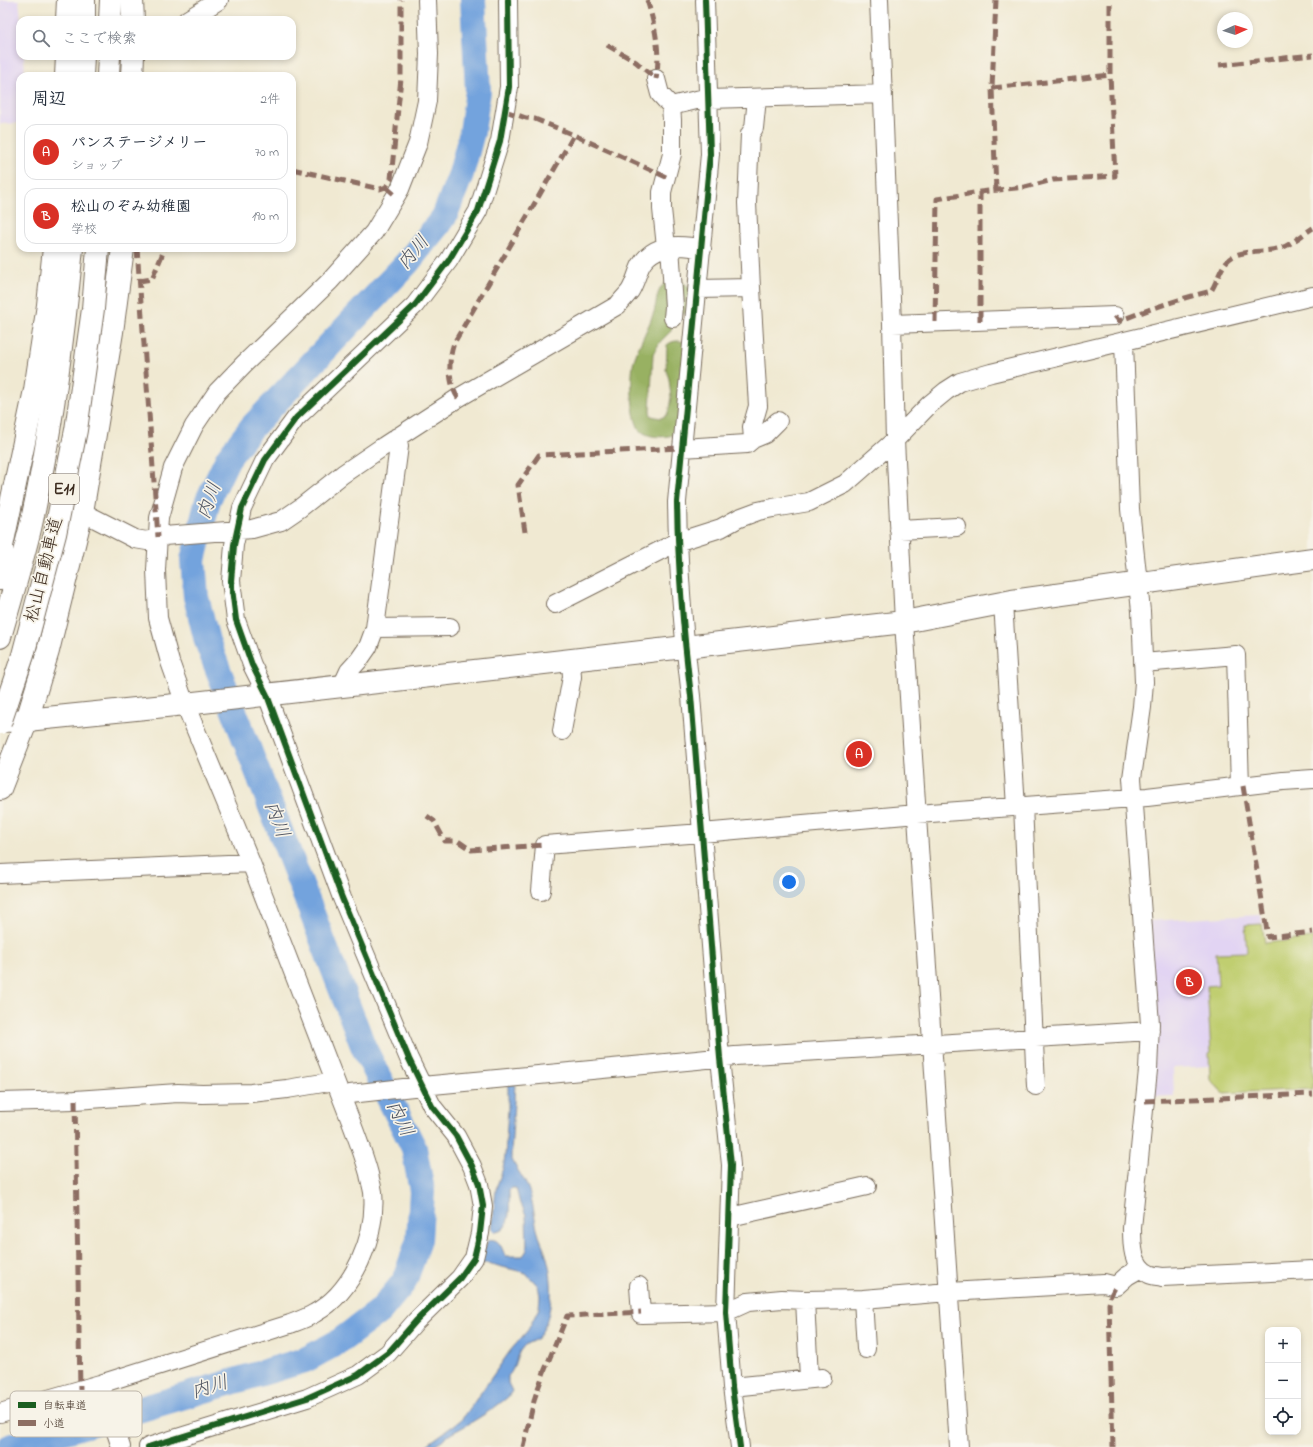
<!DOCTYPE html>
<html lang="ja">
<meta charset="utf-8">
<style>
body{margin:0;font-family:"Indie Flower","Klee One",sans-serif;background:#f2f2f3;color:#1f2937}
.controls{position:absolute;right:12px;bottom:12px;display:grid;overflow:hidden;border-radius:8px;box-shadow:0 2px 6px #0003}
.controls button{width:36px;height:36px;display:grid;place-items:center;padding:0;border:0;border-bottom:1px solid #e0e1e3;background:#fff;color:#1f2937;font:20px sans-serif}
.compass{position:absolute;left:1217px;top:12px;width:36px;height:36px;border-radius:50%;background:#fff;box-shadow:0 2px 6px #0003;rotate:87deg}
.you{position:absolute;left:789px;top:882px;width:14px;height:14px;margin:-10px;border:3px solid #fff;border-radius:50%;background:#1a73e8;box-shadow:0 0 0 6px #1a73e833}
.badge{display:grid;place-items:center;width:26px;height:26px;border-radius:50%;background:#d93025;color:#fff;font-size:13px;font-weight:700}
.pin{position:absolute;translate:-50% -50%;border:2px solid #fff;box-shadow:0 1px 4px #0006}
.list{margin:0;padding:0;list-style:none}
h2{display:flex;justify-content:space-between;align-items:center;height:52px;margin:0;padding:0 16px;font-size:17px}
h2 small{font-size:13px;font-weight:400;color:#747a83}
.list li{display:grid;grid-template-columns:26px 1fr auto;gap:12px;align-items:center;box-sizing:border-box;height:56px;margin:0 8px 8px;padding:0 8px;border:1px solid #e0e1e3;border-radius:12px}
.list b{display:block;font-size:15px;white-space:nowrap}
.list p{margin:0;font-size:13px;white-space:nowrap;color:#747a83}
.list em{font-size:13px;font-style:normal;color:#747a83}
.icon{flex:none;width:22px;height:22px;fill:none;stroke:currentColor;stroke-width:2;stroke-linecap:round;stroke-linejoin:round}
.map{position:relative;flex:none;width:1313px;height:1447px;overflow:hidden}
.search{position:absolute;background:#fff;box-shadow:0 2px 6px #0003;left:16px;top:16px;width:280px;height:44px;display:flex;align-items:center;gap:10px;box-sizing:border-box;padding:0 14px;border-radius:12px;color:#747a83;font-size:15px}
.panel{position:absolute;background:#fff;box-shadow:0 2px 6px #0003;left:16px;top:72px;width:280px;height:180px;border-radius:12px}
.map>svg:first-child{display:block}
.built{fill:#e2d4f3}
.green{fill:#c0ce70;stroke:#7e7c47}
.forest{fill:#98b162;stroke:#6a6e40}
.water{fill:#73a3dd;stroke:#57667e}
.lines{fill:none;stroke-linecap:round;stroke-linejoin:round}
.river{stroke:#73a3dd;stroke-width:26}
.street-casing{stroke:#7a6d5d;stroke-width:20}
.secondary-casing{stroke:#7a6d5d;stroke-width:24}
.highway-casing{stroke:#7a6d5d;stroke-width:24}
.street{stroke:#fff;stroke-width:18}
.secondary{stroke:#fff;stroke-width:22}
.highway{stroke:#fff;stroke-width:22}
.highway-bridge-casing{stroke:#7a6d5d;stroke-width:24;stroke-linecap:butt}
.highway-bridge{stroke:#fff;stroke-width:22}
.quiet{stroke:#8d6e63;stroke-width:5;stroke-dasharray:10 5;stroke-linecap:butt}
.cycleway-casing{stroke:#f7f3e8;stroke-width:8}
.cycleway{stroke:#1b5e20;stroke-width:6}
.labels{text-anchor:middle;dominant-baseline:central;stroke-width:3.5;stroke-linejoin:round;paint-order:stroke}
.shield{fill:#f7f3e8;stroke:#73665b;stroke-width:1}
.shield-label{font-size:17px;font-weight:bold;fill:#3b2a1e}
.street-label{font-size:18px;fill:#3b2a1e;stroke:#f7f3e8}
.water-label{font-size:19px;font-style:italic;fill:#4f5461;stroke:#f7f3e8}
.key{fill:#f7f3e8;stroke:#bfb7ab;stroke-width:1}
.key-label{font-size:11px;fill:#3b2a1e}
</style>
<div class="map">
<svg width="1313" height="1447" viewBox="0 0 1313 1447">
<rect width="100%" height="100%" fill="#f7f3e8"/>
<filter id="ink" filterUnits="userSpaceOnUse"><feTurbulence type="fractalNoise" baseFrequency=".025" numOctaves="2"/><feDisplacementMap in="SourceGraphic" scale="8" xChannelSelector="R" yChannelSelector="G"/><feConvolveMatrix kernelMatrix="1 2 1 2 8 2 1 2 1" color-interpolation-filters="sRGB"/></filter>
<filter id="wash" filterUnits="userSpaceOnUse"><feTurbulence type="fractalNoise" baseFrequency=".012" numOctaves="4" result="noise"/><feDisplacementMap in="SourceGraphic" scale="16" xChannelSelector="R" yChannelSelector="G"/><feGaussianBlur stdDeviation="0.9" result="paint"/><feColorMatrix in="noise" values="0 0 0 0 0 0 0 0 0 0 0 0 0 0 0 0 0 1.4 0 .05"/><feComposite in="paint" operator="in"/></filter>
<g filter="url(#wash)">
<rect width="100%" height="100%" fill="#f0e9d2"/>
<path class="built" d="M0,0h19l2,20 -1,36h4l1,20h-5v47l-20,1z
M1261,915l4,28 48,-5v151l-90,4 -13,-14 -1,-13 -36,2 1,28 -25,1 -1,-176z"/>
<path class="green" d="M1262,924l3,19 48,-5v151l-90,4 -13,-14 -1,-25 2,-1 -4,-67 11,-1 -2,-32 31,-1 -2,-27z"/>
<path class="forest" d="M666,282l18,1 7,6 -2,22 -5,3 -5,-1 -7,9 -1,9 -11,11 -7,12 -3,57 1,5 10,2 6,-3 2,-6 2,-12 -2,-18 -3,-9 1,-25c6,-5 13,-5 20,-2l-10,91c-11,4 -33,5 -39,-7 -7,-15 -8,-52 -4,-67 5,-16 14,-31 20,-48 3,-11 2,-22 12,-30z"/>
<path class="water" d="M515,1084l-4,72c3,11 12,20 17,32 5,13 6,27 9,41 2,10 8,19 10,29 7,25 6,56 -7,77 -6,8 -12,6 -17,12 -9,10 -7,22 -15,29v7l4,8 -4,6c-17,14 -35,25 -54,35 -11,6 -18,15 -30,15l37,-27 5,-6 44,-63 18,-21 11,-22 1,-12 -2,-10 -12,-13 -39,-10 -8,1 9,-24c11,-3 14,8 17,16h18l4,-6 -1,-35 -3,-7 -3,-4 -4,-16h-4l-3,2c0,13 4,41 -14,42l-3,-3 4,-40 7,-21 2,-12 3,-48v-23z"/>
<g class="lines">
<path class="river" d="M10,1447l128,-37 167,-50 35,-19 40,-30 24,-29 15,-42 3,-49 -8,-43 -50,-100 -157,-407 -11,-44 -3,-37 15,-60 20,-42 24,-31 155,-164 37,-46 17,-43 11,-42 6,-41 -5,-91"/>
</g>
</g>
<g filter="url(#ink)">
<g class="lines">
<g class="street-casing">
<path id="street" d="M705,0l5,154 -33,348c1,65 6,129 14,194l29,362 11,107 -5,147 6,75 8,60
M879,0l13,324 3,116 9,182 55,825
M187,20l32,-20
M656,79l4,15 11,12 1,14v34l-10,38v17l4,38
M709,99l174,-5
M671,106l38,-9
M670,246l4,61 -1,11
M698,289l53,-1
M892,324l223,-8
M1124,342l6,167 11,102 3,71 -2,25 -10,71 18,246 -2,46 -16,158c0,17 0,38 17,46 4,2 9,2 13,3l151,-7
M753,439l-1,-12 6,-21 -7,-118 -4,-85 3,-69 4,-6 3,-30
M682,448l65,-4 6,-5 12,-5 13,-13
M82,512l53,27 12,2 17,-5 88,-7 29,-8 19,-13 43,-34 41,-28 74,-48 160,-93c4,-5 8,-9 12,-14 5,-8 7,-18 11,-26 13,-22 39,-21 61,-16
M899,530l58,-3
M1003,603l13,204
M555,604l122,-62 44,-14 18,-10 19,-7 15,-3 36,-6 36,-18 50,-44 34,-35 17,-14 14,-9 31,-9 322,-77
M375,628l75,-1
M1143,663l93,-8 4,131
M342,686l7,-15 10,-11 9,-13 7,-19 24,-182 -2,-9
M562,731l10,-54 -1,-17
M1023,806l13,280
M251,863l-66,-159 -15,-42 -12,-44 -2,-48 3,-52 14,-50 21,-42 23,-34 27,-28 86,-83 44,-49 26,-43 18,-46 9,-42 2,-47 -2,-54
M0,874l251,-11 90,233 9,-2 72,-8 275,-26 38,-4 415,-25
M541,891l4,-46 157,-12 215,-19 230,-17 136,-16 30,-2
M0,1102l75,-2 103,-7 24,1 49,-1 36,-4 48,-8
M730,1217l137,-31
M639,1286l2,28 85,-2 22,-10 34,-3 23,1 58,-1 86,-7 155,-9 12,3 11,-10 14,-8
M863,1299l3,50
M805,1300l4,78
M100,1384l21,63
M732,1387l90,-9
M0,1413l100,-29 190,-60c8,-3 17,-6 25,-11 39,-22 62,-77 58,-121 -1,-6 -3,-12 -4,-18 -7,-26 -18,-52 -28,-78
M148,1447l159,-49 51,-23 30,-22 28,-32 44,-43 14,-20 6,-25 3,-27 -4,-22 -7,-18 -16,-30 -24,-30 -23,-47 -67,-161 -75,-203 -15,-30 -16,-45 -5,-39 3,-36 8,-37 23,-48 31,-42 119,-113 34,-45 29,-49 22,-70 9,-54 -1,-87"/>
</g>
<g class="secondary-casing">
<path id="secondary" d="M132,0l1,20
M67,20l1,-20
M66,76l1,-20
M132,76l1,-20
M0,579l3,-12 -1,-21 33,-156 13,-85 6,-57
M0,721l27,-1 158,-16 719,-82 108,-21 301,-42
M0,789l27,-69 21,-69 34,-139 30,-180 11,-84"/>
</g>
<g class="highway-casing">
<path id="highway" d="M84,20v-20
M110,20l1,-20
M82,76l1,-20
M108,76l1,-20
M0,637c10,-35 21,-71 30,-108 21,-92 33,-187 42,-281"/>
</g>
<use href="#street" class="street"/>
<use href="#secondary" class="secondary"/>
<use href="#highway" class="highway"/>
<g class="highway-bridge-casing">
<path id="highway-bridge" d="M0,723l23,-68 32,-121 21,-104 17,-121 5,-61"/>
</g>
<use href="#highway-bridge" class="highway-bridge"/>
<path class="quiet" d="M647,0c8,25 14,53 9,79
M996,0l-4,88 4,102
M607,45l29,17 20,17
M1219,65l94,-10
M992,88l118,-13
M505,111l21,7 9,1 39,16 92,42
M292,169l88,20 6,-2 5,-8 10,-101v-78
M386,187l10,9
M137,248l21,289
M139,281l13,-2 13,-31
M1115,316l4,5c30,-12 60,-22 92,-30 7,-10 10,-28 21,-34 13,-8 34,-4 49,-9 11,-4 22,-14 32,-20
M980,321v-129
M935,322l2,-123 43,-7 45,-5 28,-7 62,-4 -5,-101v-75
M458,398c-10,-15 -10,-38 -4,-55l120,-208
M525,532l-7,-47 21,-30 143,-7
M1243,786l25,151 45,-5
M427,816l7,5 11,20h13l13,9 74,-5
M75,1100l5,290
M1145,1101l168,-7
M523,1447l12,-50 9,-25 23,-56 74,-4
M1113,1447l-4,-143 2,-9 5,-9"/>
<g class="cycleway-casing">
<path id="cycleway" d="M705,0l5,154 -33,348c1,65 6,129 14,194l29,362 11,107 -5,147 6,75 8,60
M148,1447l159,-49 51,-23 30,-22 28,-32 44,-43 14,-20 6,-25 3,-27 -4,-22 -7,-18 -16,-30 -24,-30 -23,-47 -67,-161 -75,-203 -15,-30 -16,-45 -5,-39 3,-36 8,-37 23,-48 31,-42 119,-113 34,-45 29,-49 22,-70 9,-54 -1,-87"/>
</g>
<use href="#cycleway" class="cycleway"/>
</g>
</g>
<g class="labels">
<rect class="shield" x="49" y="474" width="30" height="30" rx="3"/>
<g class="shield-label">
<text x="64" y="489">E11</text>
</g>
<g class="street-label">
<text transform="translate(45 570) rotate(-76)">松山自動車道</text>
</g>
<g class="water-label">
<text transform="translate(414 253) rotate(-50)">内川</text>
<text transform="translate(210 501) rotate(-70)">内川</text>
<text transform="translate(276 820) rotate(69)">内川</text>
<text transform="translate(399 1119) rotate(64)">内川</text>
<text transform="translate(210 1388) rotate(-17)">内川</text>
</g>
</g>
<rect x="10" y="1391" width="132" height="46" rx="6" class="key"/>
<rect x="18" y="1402" width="18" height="6" fill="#1b5e20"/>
<rect x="18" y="1420" width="18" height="6" fill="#8d6e63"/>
<g class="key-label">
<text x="43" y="1409">自転車道</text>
<text x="43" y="1427">小道</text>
</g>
</svg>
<div class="controls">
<button>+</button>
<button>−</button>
<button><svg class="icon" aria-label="locate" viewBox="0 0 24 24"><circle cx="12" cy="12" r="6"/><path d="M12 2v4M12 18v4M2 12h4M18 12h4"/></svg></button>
</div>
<svg class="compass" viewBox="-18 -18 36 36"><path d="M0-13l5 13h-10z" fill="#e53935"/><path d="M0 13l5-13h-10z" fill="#747a83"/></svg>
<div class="you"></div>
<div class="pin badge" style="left:859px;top:754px">A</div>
<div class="pin badge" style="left:1189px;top:982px">B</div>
<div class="search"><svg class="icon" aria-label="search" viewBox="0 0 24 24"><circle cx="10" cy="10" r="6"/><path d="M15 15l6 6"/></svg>ここで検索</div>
<section class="panel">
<h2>周辺<small>2件</small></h2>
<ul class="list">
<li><span class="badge">A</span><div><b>パンステージメリー</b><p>ショップ</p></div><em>70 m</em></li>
<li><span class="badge">B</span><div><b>松山のぞみ幼稚園</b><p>学校</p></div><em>190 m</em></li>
</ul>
</section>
</div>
